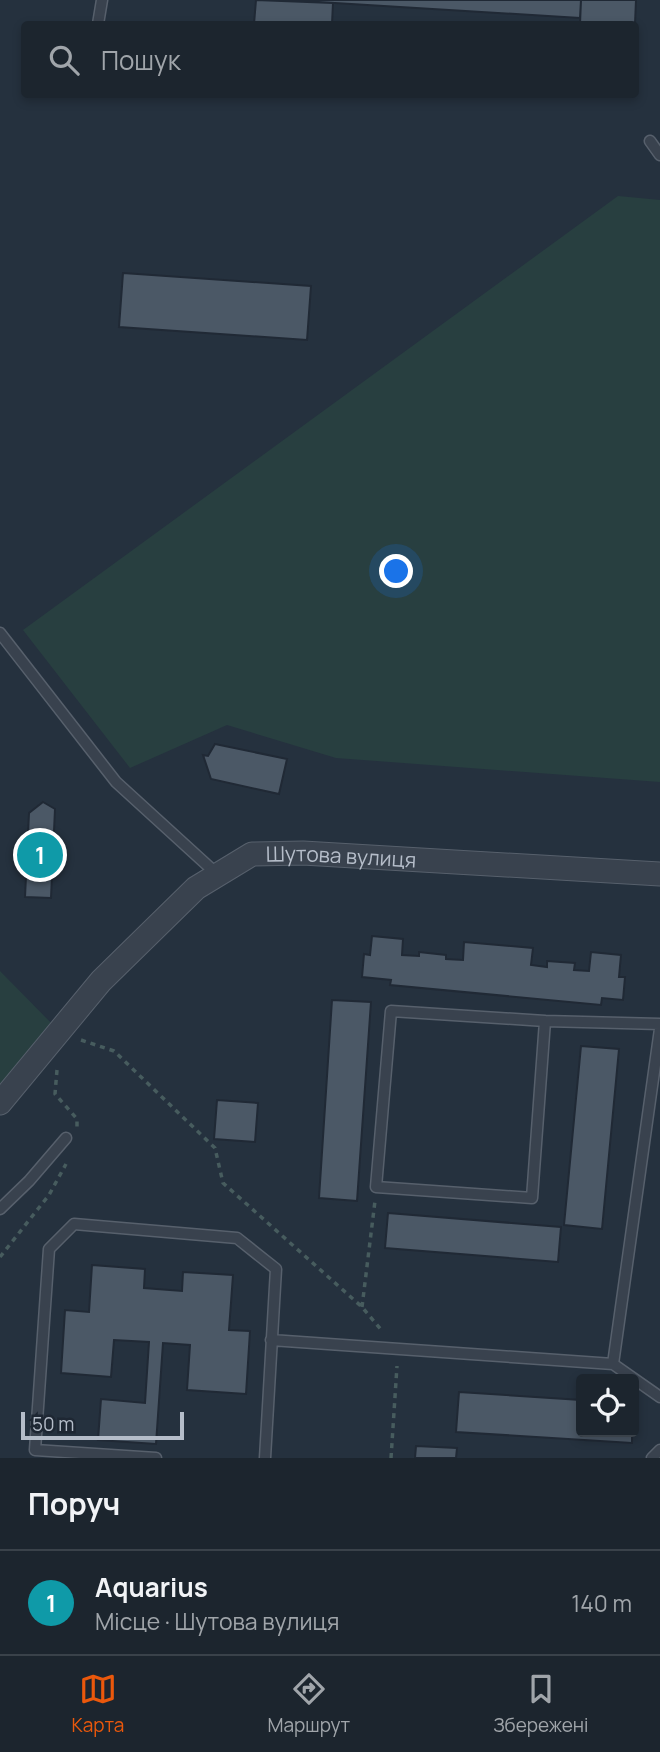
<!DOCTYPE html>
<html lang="uk">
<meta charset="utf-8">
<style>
body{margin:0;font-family:Manrope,sans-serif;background:#252d36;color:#f1f3f6}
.controls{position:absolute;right:21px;bottom:21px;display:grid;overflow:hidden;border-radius:7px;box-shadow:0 4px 10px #0003}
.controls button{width:63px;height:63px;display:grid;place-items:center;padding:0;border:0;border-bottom:2px solid #3a424a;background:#1c252e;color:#f1f3f6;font:35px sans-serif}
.scale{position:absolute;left:21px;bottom:18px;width:163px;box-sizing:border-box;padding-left:7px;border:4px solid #b5bdc9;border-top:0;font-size:19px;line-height:24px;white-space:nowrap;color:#b5bdc9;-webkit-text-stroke:5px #1e2733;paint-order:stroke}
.you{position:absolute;left:397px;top:572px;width:24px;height:24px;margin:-18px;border:5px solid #fff;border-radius:50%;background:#1a73e8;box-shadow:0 0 0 10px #1a73e833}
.badge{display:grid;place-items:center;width:46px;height:46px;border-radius:50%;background:#ea580c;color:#fff;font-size:23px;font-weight:700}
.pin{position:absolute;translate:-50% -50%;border:4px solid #fff;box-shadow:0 2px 7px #0006}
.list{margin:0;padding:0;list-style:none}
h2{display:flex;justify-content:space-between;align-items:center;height:91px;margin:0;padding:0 28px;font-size:30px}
h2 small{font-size:23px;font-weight:400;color:#a0a5aa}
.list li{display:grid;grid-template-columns:46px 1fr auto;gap:21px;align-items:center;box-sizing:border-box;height:105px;padding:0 28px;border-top:2px solid #3a424a}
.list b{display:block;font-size:26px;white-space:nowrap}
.list p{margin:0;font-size:23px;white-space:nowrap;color:#a0a5aa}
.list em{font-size:23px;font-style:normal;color:#a0a5aa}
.icon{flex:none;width:38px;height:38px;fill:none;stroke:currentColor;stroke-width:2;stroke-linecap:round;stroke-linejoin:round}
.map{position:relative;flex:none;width:660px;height:1458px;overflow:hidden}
.search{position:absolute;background:#1c252e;box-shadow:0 4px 10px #0003;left:21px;right:21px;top:21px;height:77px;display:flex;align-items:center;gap:18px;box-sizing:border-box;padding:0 24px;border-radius:7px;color:#a0a5aa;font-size:26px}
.sheet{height:196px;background:#1c252e}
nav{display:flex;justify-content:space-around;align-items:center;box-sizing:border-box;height:98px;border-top:2px solid #3a424a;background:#1c252e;font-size:19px;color:#a0a5aa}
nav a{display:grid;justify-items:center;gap:4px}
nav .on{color:#ea580c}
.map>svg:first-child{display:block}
.green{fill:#283f40}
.building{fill:#4b5866;stroke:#202935;stroke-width:2}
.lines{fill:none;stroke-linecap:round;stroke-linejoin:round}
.service-casing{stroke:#57606c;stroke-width:13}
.minor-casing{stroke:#57606c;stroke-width:25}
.path{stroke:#475c5e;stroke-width:3.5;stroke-dasharray:5 5;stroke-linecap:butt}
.service{stroke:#39424e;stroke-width:10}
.minor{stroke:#39424e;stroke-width:23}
.labels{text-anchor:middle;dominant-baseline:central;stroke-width:6;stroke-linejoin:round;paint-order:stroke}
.street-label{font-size:21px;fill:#b5bdc9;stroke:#1e2733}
</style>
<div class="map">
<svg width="660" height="1458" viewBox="0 0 660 1458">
<rect width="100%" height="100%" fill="#25313e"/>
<path class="green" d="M618,196l42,4v582l-324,-24 -109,-33 -97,43 -107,-138z
M0,971l60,61 -60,71z"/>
<path class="building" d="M256,0l77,3 -1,21h-78z
M286,0h295l-1,18z
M581,0h55l-1,24h-55z
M123,273l188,13 -4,54 -188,-13z
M215,744l72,15 -8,35 -68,-15 -8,-24 5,1z
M43,802l12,7 -4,89 -26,-1 4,-84z
M372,936l31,3 -1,16 17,1v-4l27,3v4l17,1 1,-18 69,6 -2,17 16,2v-6l28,2 -1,7 15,1 2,-19 30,3 -2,22h6l-2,23 -21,-2 -1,7 -211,-20 1,-5 -29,-3 2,-23 6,1z
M332,1000l39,2 -14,199 -38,-3z
M581,1046l38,3 -17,180 -38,-4z
M217,1100l41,3 -3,39 -41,-3z
M388,1213l173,14 -3,35 -173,-14z
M92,1265l53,4 -1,19 38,3 1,-19 50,3 -4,55 21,1 -4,63 -59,-4 3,-45 -27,-2 -7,101 -58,-4 3,-41 44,4 4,-61 -35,-2 -3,37 -50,-4 4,-63 24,2z
M459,1392l122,8v32h51v11l-176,-11z
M416,1446l41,2 -1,10h-41z"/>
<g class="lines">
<g class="service-casing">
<path id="service" d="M98,24l4,-24
M650,141l10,14
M0,633l116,149 102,93
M545,1021l-13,177 -156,-11 15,-176 154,10 115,3
M660,1029l-47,335 47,33
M0,1209l29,-28 37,-43
M271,1340l342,24
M156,1458l-121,-8 14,-201 25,-25 163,14 39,31 -11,189
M652,1458l8,-8"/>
</g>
<g class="minor-casing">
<g id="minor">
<path id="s1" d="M0,1103l101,-122 95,-93 56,-34 51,-1 357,21"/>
</g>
</g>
<path class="path" d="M81,1040l33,11 101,97 8,35 139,124 21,25
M57,1070l-2,24 22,25v8
M0,1257l49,-62 17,-31
M362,1307l13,-106
M391,1458l6,-92"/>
<use href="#service" class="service"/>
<use href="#minor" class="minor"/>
</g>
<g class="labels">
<g class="street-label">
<text stroke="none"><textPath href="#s1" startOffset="446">Шутова вулиця</textPath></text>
</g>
</g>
</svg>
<div class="controls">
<button><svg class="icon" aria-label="locate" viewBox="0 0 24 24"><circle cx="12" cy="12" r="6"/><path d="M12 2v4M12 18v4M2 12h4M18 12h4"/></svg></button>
</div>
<div class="scale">50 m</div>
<div class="you"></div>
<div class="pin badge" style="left:40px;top:855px;background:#0f9aa8">1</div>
<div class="search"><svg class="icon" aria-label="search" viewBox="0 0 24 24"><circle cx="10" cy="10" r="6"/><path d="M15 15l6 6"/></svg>Пошук</div>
</div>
<section class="sheet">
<h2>Поруч<small></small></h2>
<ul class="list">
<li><span class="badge" style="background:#0f9aa8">1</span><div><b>Aquarius</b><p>Місце · Шутова вулиця</p></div><em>140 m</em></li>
</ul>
</section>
<nav>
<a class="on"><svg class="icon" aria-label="map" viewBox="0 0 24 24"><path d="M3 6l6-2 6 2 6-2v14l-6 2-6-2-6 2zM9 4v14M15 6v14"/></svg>Карта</a>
<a><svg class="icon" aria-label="directions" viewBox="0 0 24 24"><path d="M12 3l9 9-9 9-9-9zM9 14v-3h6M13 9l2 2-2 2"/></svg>Маршрут</a>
<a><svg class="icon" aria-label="saved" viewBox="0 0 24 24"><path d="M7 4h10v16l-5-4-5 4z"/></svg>Збережені</a>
</nav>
